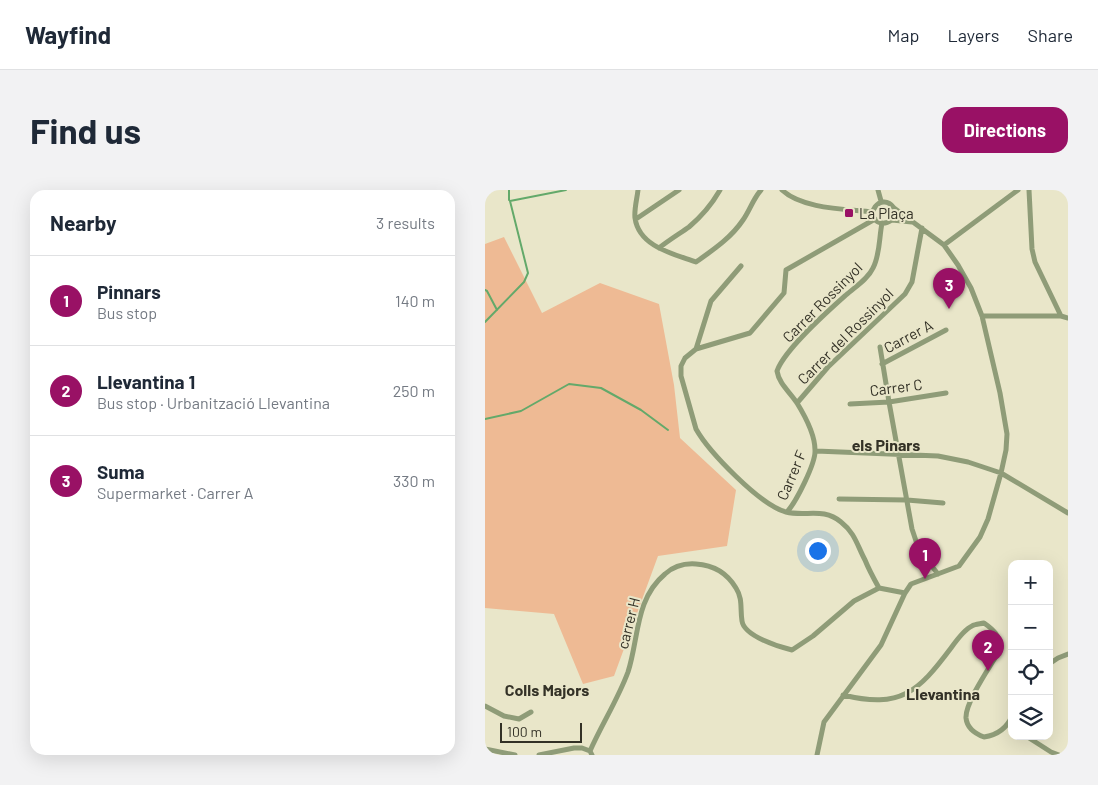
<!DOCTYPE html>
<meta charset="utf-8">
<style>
body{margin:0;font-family:Barlow,sans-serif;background:#f2f2f3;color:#1f2937}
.controls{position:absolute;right:15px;bottom:15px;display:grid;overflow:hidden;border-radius:10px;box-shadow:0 5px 20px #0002}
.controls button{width:45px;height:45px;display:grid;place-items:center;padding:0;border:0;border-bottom:1px solid #e0e1e3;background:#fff;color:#1f2937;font:25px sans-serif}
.scale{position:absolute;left:15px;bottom:12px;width:82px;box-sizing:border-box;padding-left:5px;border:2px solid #333126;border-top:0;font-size:14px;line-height:18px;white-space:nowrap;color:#333126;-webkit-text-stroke:4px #e9e6c9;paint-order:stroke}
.you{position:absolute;left:332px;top:360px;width:18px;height:18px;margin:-12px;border:4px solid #fff;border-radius:50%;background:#1a73e8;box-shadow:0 0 0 8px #1a73e833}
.badge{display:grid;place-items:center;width:32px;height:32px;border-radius:50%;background:#991165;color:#fff;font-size:16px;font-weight:700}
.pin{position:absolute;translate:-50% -41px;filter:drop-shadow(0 1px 2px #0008)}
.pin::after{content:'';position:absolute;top:26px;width:18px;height:15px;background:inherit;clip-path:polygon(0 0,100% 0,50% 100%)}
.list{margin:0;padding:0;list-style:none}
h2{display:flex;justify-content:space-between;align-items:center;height:65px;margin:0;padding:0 20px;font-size:21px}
h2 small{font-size:16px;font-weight:400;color:#747a83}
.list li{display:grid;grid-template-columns:32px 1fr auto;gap:15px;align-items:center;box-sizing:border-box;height:90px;padding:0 20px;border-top:1px solid #e0e1e3}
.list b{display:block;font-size:19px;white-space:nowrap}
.list p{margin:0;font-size:16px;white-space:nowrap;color:#747a83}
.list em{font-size:16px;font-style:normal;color:#747a83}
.icon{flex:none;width:28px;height:28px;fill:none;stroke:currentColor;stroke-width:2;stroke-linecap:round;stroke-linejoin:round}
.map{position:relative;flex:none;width:583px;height:565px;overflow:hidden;border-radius:15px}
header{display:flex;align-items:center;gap:30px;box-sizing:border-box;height:70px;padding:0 25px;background:#fff;border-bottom:1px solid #e0e1e3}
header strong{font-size:24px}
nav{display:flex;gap:28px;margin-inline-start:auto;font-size:18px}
.intro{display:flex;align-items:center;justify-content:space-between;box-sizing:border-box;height:120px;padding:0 30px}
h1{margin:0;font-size:35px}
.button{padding:12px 22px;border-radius:15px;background:#991165;color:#fff;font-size:18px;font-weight:700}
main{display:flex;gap:30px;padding:0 30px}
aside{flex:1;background:#fff;border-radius:15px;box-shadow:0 5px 20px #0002}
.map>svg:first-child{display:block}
.green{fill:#eeba94}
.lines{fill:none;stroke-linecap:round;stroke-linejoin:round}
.stream{stroke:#63a96a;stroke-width:2}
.street{stroke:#8f9c78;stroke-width:5}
.poi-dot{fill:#991165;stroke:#e9e6c9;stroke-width:2}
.labels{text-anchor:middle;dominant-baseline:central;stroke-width:4;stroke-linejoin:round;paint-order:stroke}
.poi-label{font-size:15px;fill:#333126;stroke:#e9e6c9;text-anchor:start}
.street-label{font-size:15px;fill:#333126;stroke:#e9e6c9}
.neighbourhood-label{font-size:16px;font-weight:bold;fill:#333126;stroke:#e9e6c9}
</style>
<header>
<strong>Wayfind</strong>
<nav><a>Map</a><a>Layers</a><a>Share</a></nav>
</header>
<div class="intro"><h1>Find us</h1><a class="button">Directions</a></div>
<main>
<aside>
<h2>Nearby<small>3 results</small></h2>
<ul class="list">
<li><span class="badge">1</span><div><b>Pinnars</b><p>Bus stop</p></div><em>140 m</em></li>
<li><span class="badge">2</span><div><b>Llevantina 1</b><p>Bus stop · Urbanització Llevantina</p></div><em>250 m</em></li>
<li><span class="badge">3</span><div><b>Suma</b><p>Supermarket · Carrer A</p></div><em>330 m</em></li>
</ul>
</aside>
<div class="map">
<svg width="583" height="565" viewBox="0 0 583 565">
<rect width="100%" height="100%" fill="#e9e6c9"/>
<path class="green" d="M19,47l38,76 58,-30 59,21 15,81 6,53 56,52 -9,56 -69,10 -44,120 -31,8 -29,-70 -69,-6v-364z"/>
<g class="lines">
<path class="stream" d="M24,0v10
M0,100l2,1 10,19
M0,132l39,-40 4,-9 -18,-72 56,-11
M0,229l36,-8 48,-27 32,4 40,22 27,20"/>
<path class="street" d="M153,0c-1,9 -4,19 -3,28 4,29 39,36 61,44 17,-12 35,-24 47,-42 7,-10 10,-21 18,-30
M297,0c20,19 64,19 90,22
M393,0l3,11
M544,0l3,59 3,13 26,54
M151,29l43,-29
M390,29l-89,51 -2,23 -34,40 -54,16 -11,9 -4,8v10l15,53c13,23 64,76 90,83 20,5 37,-5 55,10 14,11 16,23 24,38 4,10 9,19 14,28l26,5
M459,55l74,-55
M174,58c10,-8 20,-14 30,-21 13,-11 23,-23 31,-37
M497,126h79l7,2
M395,157l9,55 23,127 7,21 19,24
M211,159l15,-48 30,-35
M397,174l64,-34
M312,213l31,-36 77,-73 7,-12 10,-54
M365,214l39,-2 57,-9
M331,261l122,5 30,6 33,11 67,40
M354,309l68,1 36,3
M302,322c9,-10 29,-49 28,-62 0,-16 -10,-34 -18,-47 -7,-11 -18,-19 -20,-32 8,-22 51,-60 69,-76 9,-8 22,-16 27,-27 7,-13 6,-30 9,-45
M564,474l9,-6 10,-4
M358,505c58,14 75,-3 108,-47 5,-7 14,-19 21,-22 3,-2 8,-2 12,-3 10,7 15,12 17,25 -9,16 -36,54 -35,70 1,10 10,16 18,19 13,-2 23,-9 28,-21
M0,516l19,10 15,3 12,-7
M541,546l25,16 8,3
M0,559l30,6
M105,561c12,-27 28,-52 38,-79 11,-34 7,-73 37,-98 9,-8 18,-11 31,-10 17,1 31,9 40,24 7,11 4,21 6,33 2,15 37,26 50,29l21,-14 41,-35 25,-13
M54,565l35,-7h8l8,3 2,4
M332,565l7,-33 57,-77 24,-52 6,-9 48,-18 21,-29 8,-18 13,-46 5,-23 1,-16 -7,-41 -18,-77 -11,-28 -13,-23 -14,-20 -50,-37c-13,-18 -33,10 -13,15 5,1 8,-1 11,-3l20,2"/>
</g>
<rect class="poi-dot" x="359" y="18" width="10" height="10" rx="2.5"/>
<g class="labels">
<g class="poi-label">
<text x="374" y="23">La Plaça</text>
</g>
<g class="street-label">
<text transform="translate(337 112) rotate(-45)">Carrer Rossinyol</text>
<text transform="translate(360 146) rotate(-45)">Carrer del Rossinyol</text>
<text transform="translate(423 146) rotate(-28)">Carrer A</text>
<text transform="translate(411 197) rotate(-7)">Carrer C</text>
<text transform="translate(306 285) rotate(-67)">Carrer F</text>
<text transform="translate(143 433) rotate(-76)">carrer H</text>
</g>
<g class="neighbourhood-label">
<text x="401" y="254">els Pinars</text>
<text x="62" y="499">Colls Majors</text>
<text x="458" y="503">Llevantina</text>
</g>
</g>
</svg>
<div class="controls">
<button>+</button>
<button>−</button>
<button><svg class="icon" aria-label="locate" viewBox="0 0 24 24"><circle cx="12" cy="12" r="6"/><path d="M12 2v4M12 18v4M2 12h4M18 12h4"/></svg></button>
<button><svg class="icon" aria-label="layers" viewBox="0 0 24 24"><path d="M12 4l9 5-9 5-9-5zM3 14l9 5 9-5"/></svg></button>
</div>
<div class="scale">100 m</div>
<div class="you"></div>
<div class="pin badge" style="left:440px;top:389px">1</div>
<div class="pin badge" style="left:503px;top:481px">2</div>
<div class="pin badge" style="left:464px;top:119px">3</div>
</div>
</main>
